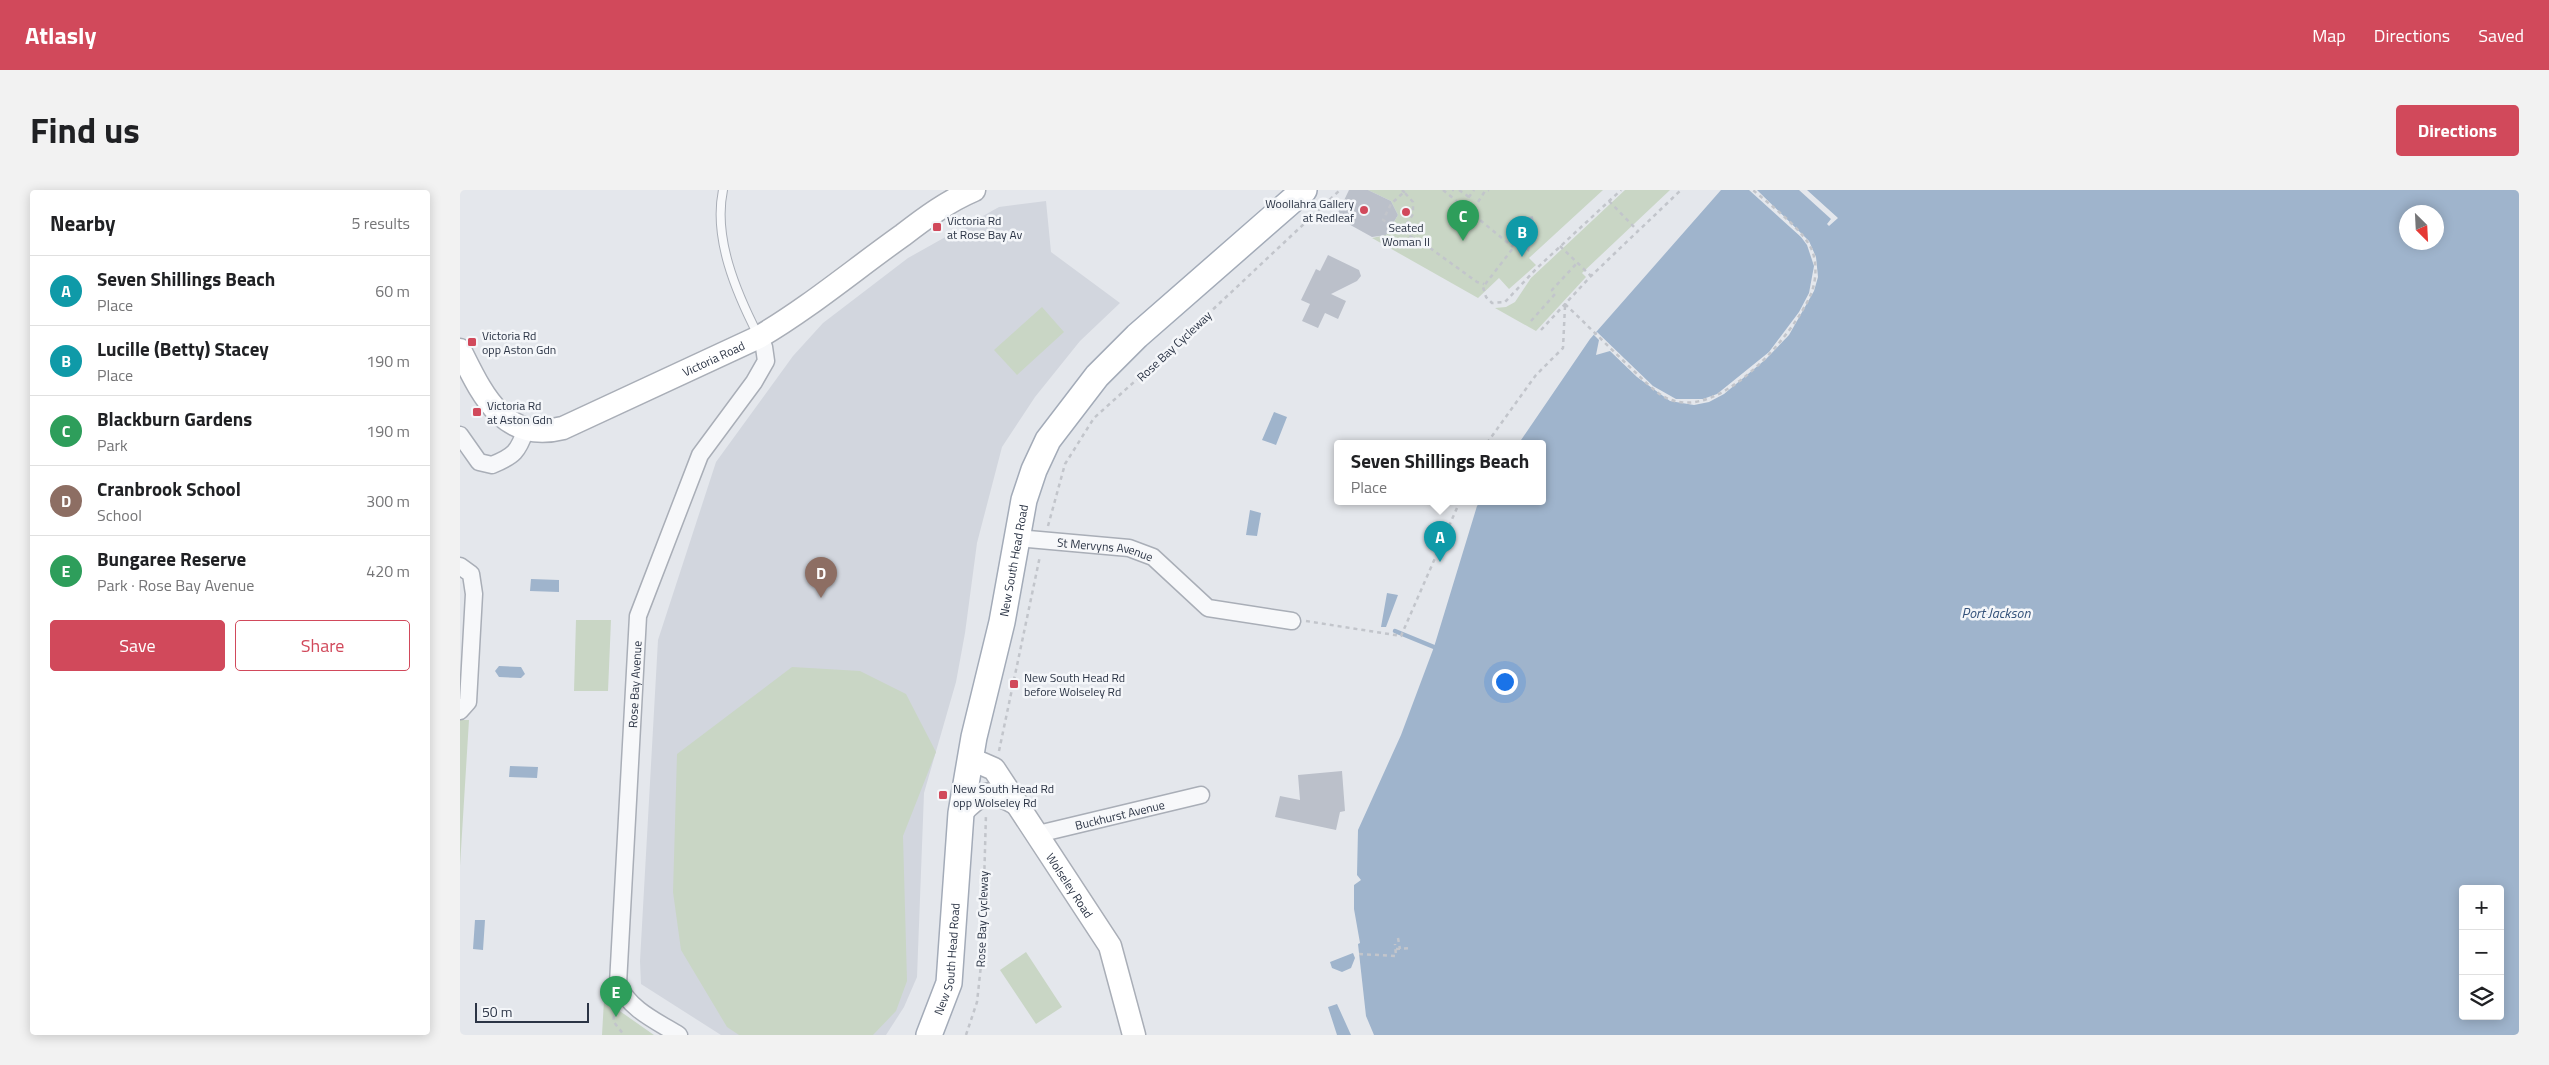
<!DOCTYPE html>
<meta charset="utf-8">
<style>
body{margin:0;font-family:"Titillium Web",sans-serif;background:#f2f2f2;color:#202124}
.controls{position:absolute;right:15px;bottom:15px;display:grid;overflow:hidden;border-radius:5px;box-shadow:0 2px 12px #0003}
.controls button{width:45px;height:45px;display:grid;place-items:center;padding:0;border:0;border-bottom:1px solid #e0e0e0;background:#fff;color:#202124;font:25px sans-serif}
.compass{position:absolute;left:1939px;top:15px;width:45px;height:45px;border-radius:50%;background:#fff;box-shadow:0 2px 12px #0003;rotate:156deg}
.scale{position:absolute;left:15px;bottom:12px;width:114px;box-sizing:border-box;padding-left:5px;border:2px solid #2b3445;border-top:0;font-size:14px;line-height:18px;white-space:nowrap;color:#2b3445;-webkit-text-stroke:4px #f4f6f9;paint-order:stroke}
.you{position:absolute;left:1044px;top:491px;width:18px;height:18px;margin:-12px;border:4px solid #fff;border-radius:50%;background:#1a73e8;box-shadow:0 0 0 8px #1a73e833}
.badge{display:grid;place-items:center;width:32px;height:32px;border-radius:50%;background:#d1495b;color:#fff;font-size:16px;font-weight:700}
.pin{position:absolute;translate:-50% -41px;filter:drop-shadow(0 1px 2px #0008)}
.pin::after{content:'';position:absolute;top:26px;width:18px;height:15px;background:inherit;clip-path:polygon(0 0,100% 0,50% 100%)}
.popup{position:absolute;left:874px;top:250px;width:212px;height:65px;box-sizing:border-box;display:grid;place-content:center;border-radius:5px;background:#fff;filter:drop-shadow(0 1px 4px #0005);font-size:16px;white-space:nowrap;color:#757577}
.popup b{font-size:19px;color:#202124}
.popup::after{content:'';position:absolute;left:50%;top:100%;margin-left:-10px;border:10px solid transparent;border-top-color:#fff}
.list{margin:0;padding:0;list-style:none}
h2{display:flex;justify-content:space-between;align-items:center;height:65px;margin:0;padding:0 20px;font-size:21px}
h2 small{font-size:16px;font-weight:400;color:#757577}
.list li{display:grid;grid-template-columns:32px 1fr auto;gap:15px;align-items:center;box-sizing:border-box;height:70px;padding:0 20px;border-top:1px solid #e0e0e0}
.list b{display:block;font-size:19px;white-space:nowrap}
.list p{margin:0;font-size:16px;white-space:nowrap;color:#757577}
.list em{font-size:16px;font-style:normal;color:#757577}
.actions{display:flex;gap:10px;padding:15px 20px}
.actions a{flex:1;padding:11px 0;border:1px solid #d1495b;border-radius:5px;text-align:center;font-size:18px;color:#d1495b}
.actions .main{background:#d1495b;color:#fff}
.icon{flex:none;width:28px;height:28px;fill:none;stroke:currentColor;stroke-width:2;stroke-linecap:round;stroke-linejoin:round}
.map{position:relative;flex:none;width:2059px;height:845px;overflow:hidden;border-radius:5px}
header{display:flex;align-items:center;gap:30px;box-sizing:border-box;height:70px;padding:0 25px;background:#d1495b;color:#fff}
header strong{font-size:24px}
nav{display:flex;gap:28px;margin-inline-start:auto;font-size:18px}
.intro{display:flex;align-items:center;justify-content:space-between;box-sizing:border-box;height:120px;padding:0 30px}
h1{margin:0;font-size:35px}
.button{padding:12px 22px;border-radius:5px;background:#d1495b;color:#fff;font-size:18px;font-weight:700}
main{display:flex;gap:30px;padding:0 30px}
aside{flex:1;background:#fff;border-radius:5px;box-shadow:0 2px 12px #0003}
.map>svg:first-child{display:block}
.built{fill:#d2d6de}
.green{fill:#c9d6c5}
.water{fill:#9fb4cc;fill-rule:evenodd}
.pier{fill:#e4e7ec}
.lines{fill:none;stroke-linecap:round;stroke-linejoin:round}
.stream{stroke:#9fb4cc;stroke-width:4.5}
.building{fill:#bbc0ca}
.lane-casing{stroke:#a9aeb7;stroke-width:10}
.street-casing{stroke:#a9aeb7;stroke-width:19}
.secondary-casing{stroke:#a9aeb7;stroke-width:25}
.primary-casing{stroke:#a3abb8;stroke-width:28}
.path{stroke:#c2c5cb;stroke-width:2.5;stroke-dasharray:4 4;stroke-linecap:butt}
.lane{stroke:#f7f8fa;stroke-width:8}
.street{stroke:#f7f8fa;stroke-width:16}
.secondary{stroke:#fff;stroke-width:22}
.primary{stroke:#fff;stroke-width:25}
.poi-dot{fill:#d1495b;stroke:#f4f6f9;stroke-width:2}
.labels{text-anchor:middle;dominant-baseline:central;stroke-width:5;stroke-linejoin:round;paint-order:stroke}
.poi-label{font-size:12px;fill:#2b3445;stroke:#f4f6f9;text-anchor:start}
.street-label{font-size:12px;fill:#2b3445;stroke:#f4f6f9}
.water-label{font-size:14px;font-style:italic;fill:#34527a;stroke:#f4f6f9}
</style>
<header>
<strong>Atlasly</strong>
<nav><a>Map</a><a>Directions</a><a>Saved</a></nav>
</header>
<div class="intro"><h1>Find us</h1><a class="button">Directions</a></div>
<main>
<aside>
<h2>Nearby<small>5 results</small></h2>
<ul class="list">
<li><span class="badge" style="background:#0f9aa8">A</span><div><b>Seven Shillings Beach</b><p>Place</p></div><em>60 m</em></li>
<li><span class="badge" style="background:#0f9aa8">B</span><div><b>Lucille (Betty) Stacey</b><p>Place</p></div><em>190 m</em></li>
<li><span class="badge" style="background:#2e9e5b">C</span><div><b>Blackburn Gardens</b><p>Park</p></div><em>190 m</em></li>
<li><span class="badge" style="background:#8d6e63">D</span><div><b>Cranbrook School</b><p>School</p></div><em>300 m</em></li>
<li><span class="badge" style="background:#2e9e5b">E</span><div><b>Bungaree Reserve</b><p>Park · Rose Bay Avenue</p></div><em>420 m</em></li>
</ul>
<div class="actions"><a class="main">Save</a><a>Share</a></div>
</aside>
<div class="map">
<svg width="2059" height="845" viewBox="0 0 2059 845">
<rect width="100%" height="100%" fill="#e4e7ec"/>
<path class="built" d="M586,11l5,51 69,51 -40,38 -45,56 -33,50 -25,96 -12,90 -9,49 -32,111 -7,184 -13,30 -18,28h-165l-80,-51 -1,-23 18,-321 58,-178 77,-106 30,-33 85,-65 91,-51z"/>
<path class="green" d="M908,0h235l-74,68 7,7 -27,24 -10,-11 -21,20 -106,-60 14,-3 12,-20 -7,-14z
M1165,0h45l-88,83 4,4 -50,54 -41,-23 11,-1 9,-5 16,-24z
M582,117l22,25 -47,43 -23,-25z
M116,430h35l-3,71h-34z
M332,477l68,4 46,23 30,58 -33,84 4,145 -11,30 -23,24h-134l-12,-8 -46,-77 -8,-58 4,-138z
M0,530h9l-9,146z
M566,762l36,55 -26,17 -36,-54z
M144,810l50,35h-52z"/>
<path class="water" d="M1261,0h798v845h-1145l-8,-19 -8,-72 2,-1 -6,-34v-24l7,-5 -4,-5 1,-45 43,-95 33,-88 43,-141 4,-5h61v-58h-23l71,-104zM1946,22h30v30h-30zM2003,699h37v127h-37z
M814,222l13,5 -11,28 -14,-5z
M790,320l11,3 -4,23 -11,-1z
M71,389l28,1v12l-29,-1z
M927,403l11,2 -12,32h-5z
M39,476l22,1 4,7 -4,4 -22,-1 -4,-6z
M50,576l28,1 -1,11 -28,-1z
M15,730h10l-2,30 -10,-1z
M893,763l2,5 -4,10 -9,4 -10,-4 -2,-6z
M877,814l14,31h-14l-9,-28z"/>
<path class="pier" d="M1289,0h8l52,51 7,16 2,20 -4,14 -25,44 -23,24 -42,35 -15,8 -15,3 -24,-4 -33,-24 -27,-26 -14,4 3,-15 -5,-5 3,-3 56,54 23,13h27l14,-5 52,-42 30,-40 10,-19 5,-27 -7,-21 -6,-8z
M1339,0h8l31,28 -9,8 -2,-2 4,-5z"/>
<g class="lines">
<path class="stream" d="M935,441l39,16"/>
</g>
<path class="building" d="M889,0h19l23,11 7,14 -12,20 -14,2 -36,-20z
M1073,26l1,11 -5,25 -16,-12 7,-21z
M868,65l31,15 2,6 -4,5 -26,13 15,7 -8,18 -13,-6 -7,15 -16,-7 8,-17 -9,-4 15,-31 4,2z
M882,581l3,40 -5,1 -4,18 -61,-13 5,-21 20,4 -2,-25z"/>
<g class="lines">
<g class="lane-casing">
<path id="lane" d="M263,0c-10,48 13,102 35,145"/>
</g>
<g class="street-casing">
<g id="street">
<path d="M0,245l19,27 13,3c22,-9 26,-13 34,-36"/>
<path id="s1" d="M557,348l112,10 24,9 55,51 84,13"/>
<path d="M0,376l11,8 3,20 -6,108 -8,9"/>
<path id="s2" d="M578,644l163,-39"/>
<path id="s3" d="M219,845c-23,-14 -50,-26 -61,-51l20,-368 62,-161 54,-73 12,-21 -2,-14 -5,-10"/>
</g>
</g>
<g class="secondary-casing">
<g id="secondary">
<path id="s4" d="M0,160c22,44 43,93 103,78l196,-91c51,-30 96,-68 144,-102 22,-17 45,-34 71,-45"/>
<path id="s5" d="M511,569l23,10 116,177 24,89"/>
<path d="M501,623c20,-22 30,-24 56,-9"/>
</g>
</g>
<g class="primary-casing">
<g id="primary">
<path id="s6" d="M469,845l20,-52 12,-170 13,-76 28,-115 22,-122 10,-30 14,-30 49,-64 40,-40 167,-146"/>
</g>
</g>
<path class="path" d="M942,0l2,2 2,-2
M983,0l70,57
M992,0h2
M999,0l10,7
M1149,11l28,29
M1018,12l7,-11 4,-1
M1006,19l2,-3 -4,-2 10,-14
M942,41l11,-17v-12l-9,-10 -13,12 -8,16 47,28 47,34 7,2
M1057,53l-34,44 3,10 6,6 13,-1 32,-34 84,-78
M1100,56l31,30
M1105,114c24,23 47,46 71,69 10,9 20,21 33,26 51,22 124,-63 142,-105 5,-13 6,-28 2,-41 -7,-22 -43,-48 -60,-63
M1071,131l24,-27 -3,-4 25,-27
M1081,140l50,-54 90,-86
M1027,253l49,-68 27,-27 2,-42
M588,336l17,-62 29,-46 80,-72 166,-156
M846,431l95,15 59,-135
M539,561l41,-195
M938,748l2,11
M936,759l16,-1
M899,764l37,2 -1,-12
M156,818l-3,13 11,14
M506,845l11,-33 5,-46 4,-142"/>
<use href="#lane" class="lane"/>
<use href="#street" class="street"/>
<use href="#secondary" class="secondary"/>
<use href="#primary" class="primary"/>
</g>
<g class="poi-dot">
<circle cx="904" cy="20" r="5"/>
<circle cx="946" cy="22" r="5"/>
<rect x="472" y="32" width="10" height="10" rx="2.5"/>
<rect x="7" y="147" width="10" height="10" rx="2.5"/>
<rect x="12" y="217" width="10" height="10" rx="2.5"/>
<rect x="549" y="489" width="10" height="10" rx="2.5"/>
<rect x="478" y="600" width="10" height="10" rx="2.5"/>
</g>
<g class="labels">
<g class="poi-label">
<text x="894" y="13" text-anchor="end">Woollahra Gallery<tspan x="894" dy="14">at Redleaf</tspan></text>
<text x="487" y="30">Victoria Rd<tspan x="487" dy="14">at Rose Bay Av</tspan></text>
<text x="946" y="37" text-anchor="middle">Seated<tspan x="946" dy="14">Woman II</tspan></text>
<text x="22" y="145">Victoria Rd<tspan x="22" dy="14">opp Aston Gdn</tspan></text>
<text x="27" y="215">Victoria Rd<tspan x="27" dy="14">at Aston Gdn</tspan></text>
<text x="564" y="487">New South Head Rd<tspan x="564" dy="14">before Wolseley Rd</tspan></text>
<text x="493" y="598">New South Head Rd<tspan x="493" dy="14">opp Wolseley Rd</tspan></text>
</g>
<g class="street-label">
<text transform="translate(714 156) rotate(-43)">Rose Bay Cycleway</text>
<text stroke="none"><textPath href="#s4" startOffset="309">Victoria Road</textPath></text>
<text stroke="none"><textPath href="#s1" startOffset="89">St Mervyns Avenue</textPath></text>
<text stroke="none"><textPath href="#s6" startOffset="484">New South Head Road</textPath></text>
<text stroke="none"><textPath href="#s3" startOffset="381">Rose Bay Avenue</textPath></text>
<text stroke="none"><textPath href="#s2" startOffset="84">Buckhurst Avenue</textPath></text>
<text stroke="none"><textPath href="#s5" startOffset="164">Wolseley Road</textPath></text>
<text transform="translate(522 729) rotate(-88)">Rose Bay Cycleway</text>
<text stroke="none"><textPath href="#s6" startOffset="79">New South Head Road</textPath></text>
</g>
<g class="water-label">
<text x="1536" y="422">Port Jackson</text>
</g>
</g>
</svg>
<div class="controls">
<button>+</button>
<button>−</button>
<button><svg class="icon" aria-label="layers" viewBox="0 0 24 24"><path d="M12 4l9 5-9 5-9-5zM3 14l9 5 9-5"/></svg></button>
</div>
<svg class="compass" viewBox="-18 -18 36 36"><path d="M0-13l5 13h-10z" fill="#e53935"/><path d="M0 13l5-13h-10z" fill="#757577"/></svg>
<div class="scale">50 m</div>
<div class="you"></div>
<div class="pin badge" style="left:980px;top:372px;background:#0f9aa8">A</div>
<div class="popup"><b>Seven Shillings Beach</b>Place</div>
<div class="pin badge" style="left:1062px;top:67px;background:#0f9aa8">B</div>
<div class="pin badge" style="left:1003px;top:51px;background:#2e9e5b">C</div>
<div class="pin badge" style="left:361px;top:408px;background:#8d6e63">D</div>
<div class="pin badge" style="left:156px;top:827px;background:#2e9e5b">E</div>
</div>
</main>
